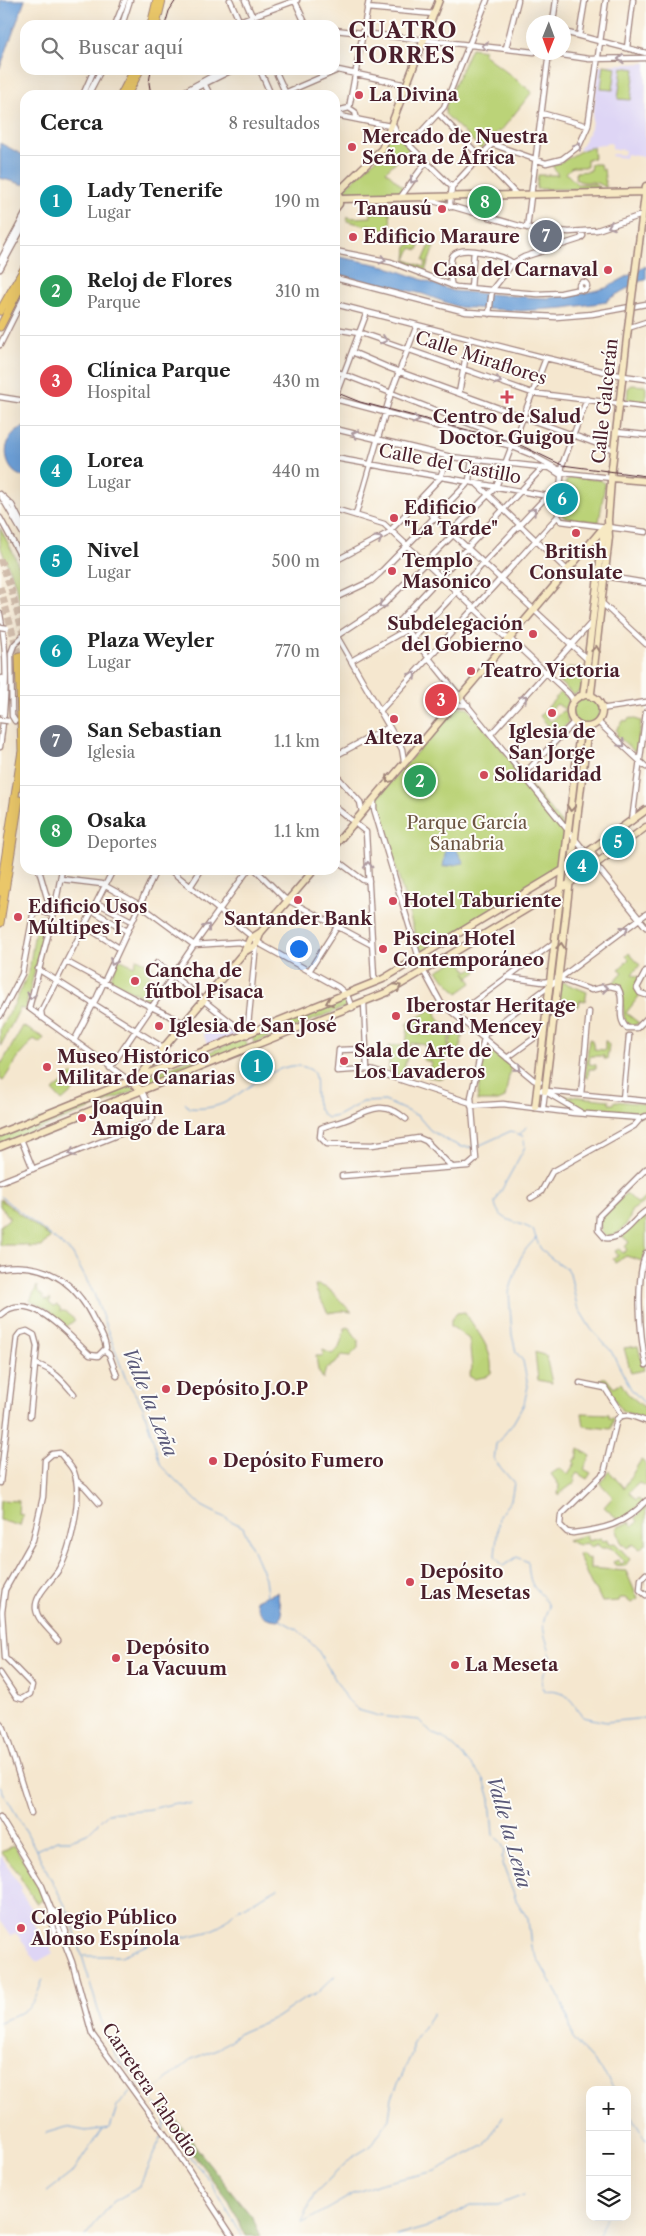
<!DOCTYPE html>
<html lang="es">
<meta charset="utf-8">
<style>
body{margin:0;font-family:"Libre Caslon Text",serif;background:#f2f2f2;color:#222}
.controls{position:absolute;right:15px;bottom:15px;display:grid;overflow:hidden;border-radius:10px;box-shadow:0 5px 20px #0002}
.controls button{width:45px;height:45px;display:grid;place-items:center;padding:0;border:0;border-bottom:1px solid #e0e0e0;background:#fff;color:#222;font:25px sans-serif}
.compass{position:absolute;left:526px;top:15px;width:45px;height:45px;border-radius:50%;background:#fff;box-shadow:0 5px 20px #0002;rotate:181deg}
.you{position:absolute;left:298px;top:948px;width:18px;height:18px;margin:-12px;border:4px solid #fff;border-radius:50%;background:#1a73e8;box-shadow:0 0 0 8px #1a73e833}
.badge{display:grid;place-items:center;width:32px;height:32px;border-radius:50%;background:#1a73e8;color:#fff;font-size:16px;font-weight:700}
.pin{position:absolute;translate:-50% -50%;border:2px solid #fff;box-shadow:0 1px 5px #0006}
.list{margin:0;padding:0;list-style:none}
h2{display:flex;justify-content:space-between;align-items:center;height:65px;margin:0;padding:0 20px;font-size:21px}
h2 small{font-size:16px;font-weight:400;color:#767676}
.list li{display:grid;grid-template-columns:32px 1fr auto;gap:15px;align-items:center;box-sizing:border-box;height:90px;padding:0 20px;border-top:1px solid #e0e0e0}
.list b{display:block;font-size:19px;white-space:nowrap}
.list p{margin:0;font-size:16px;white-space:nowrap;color:#767676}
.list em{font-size:16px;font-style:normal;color:#767676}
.icon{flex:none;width:28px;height:28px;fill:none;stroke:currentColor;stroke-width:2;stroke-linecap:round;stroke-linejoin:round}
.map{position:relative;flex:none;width:646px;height:2236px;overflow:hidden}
.search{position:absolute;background:#fff;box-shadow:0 5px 20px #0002;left:20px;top:20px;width:320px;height:55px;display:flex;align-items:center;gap:12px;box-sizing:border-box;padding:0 18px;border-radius:15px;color:#767676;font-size:19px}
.panel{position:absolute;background:#fff;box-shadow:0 5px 20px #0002;left:20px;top:90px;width:320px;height:785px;border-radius:15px}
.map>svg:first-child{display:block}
.built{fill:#ded5f5}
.green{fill:#bbd378;stroke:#827952}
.forest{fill:#94b568;stroke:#6f6a4a}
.water{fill:#6da0d8;stroke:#5c6082}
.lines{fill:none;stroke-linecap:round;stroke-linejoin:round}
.stream{stroke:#6da0d8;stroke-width:1}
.primary-tunnel{stroke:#d3bfae;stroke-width:7;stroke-dasharray:7 3.5;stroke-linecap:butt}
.street-casing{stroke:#a0837d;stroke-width:7}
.secondary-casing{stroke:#a0837d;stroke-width:9}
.primary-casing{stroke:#a0837d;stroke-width:9}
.street{stroke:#fff;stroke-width:4.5}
.secondary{stroke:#f7e9c3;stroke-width:6}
.primary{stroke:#eac769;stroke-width:7}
.tram{stroke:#4a1f2b;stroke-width:1}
.street-bridge-casing{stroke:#a0837d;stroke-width:7;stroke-linecap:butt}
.secondary-bridge-casing{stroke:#a0837d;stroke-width:9;stroke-linecap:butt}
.street-bridge{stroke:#fff;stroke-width:4.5}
.secondary-bridge{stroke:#f7e9c3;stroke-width:6}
.oneway{stroke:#ae9aa0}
.oneway2{stroke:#a08477}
.poi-dot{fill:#d1495b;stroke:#fdfcf7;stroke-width:2}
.labels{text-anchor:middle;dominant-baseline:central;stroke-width:4;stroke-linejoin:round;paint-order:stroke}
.poi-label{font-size:18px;font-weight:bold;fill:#4a1f2b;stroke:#fdfcf7;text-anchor:start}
.street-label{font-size:18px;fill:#4a1f2b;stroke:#fdfcf7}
.park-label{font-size:18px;fill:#6c5542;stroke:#fdfcf7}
.water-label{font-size:19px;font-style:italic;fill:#5a5979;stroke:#fdfcf7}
.district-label{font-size:22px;font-weight:bold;letter-spacing:1px;fill:#4a1f2b;stroke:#fdfcf7}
</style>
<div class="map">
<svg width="646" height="2236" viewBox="0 0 646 2236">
<rect width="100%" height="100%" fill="#fdfcf7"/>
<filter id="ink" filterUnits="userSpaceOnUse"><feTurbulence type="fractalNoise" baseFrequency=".02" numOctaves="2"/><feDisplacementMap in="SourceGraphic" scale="10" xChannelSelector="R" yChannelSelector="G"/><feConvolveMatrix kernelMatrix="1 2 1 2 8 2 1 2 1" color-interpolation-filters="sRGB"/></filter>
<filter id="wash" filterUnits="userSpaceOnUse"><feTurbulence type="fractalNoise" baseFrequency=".0096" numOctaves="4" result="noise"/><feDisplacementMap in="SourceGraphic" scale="20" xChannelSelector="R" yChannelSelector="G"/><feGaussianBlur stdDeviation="1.12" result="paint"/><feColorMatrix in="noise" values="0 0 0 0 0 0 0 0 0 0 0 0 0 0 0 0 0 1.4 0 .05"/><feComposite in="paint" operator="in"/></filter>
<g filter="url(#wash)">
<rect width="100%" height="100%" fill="#f5e7cf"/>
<path class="built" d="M646,63l-1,94 -19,-3 -1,4 -14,-2 1,-2 12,1 1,-5 -13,-1v-5l-3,-1 -30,7 12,-22 8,-62 2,-1z
M219,1020l17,14 -1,2 -27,11 -6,-17 9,-1z
M0,1854l22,34 -3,2 20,29 -6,4 20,30 -16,9 -21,-29 -5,3 -11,-16z"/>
<path class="green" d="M471,48l14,2 -3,3 50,39 -32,40 -2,-1 -17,18 -36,-35 1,-10z
M604,65l12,2 -3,23 -12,-1z
M622,67l13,2 -4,31 -13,-1z
M392,130l18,18 -24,23 17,16 -6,9c-15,-1 -26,-3 -41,-3l2,4 -14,-1 -1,-2 2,-6 35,-33z
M593,147l1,11 -7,1v8h-15l-6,6 11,11h17l7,5h-65l2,-14h20l-6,-10c17,-4 24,-15 41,-18z
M591,164h9l1,5h3l2,19c-13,-11 -20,-2 -31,-9l1,-7 14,-1z
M371,212h19l1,17 -6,2 -17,-7 -1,2 -20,-5 1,-5 2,2 21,-1z
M422,238l-4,12 -7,-2 -5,12 18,7 2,-5 -3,-1 7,-16 4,2 -9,24 -17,-6 -2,-5 1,-14z
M632,385l14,1v17l-19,-2 1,-13z
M571,477l30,3 4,4 -6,38 -33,-4 -4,-3 4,-34z
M0,528c21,38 25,49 25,92l-11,-39 -14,-35z
M569,667l15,2 -3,21 -7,5 -17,-15z
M561,692l8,8 -3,10 -9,-6 -11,10v3l4,4 3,-1 9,-9h4l2,12 -12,12 -16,-19z
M572 711a14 14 0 1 1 28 0a14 14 0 1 1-28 0Z
M456,707h11l99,122 -4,39 -138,85 -5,-5 -43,-149z
M632,718l9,3 -4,29 -3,1 -18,-16 2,-3 -2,-2 8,-10 3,2 1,-3z
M40,915l8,2 -23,93 -5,-2 -20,39v-19l15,-25 14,-32 8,-54z
M629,953l11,12 -8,9 7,3 -4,12 5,6 -14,18 13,10 -7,3 -5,-3 -3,-6 -2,-29 -10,-4 11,-12 -4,-3 10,-10 -3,-3z
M137,958l17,8 -6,8 12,9 -9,18 -41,-21 9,-21 15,7z
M460,958l7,13 7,-3 3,4 -8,5 -4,-5 7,11 -14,10 -21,-22z
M560,981l27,11 -2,9 -4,-1 -4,7 -19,-9z
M342,999l3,2 1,6 -92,36 -2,-7z
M436,1007c0,12 3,16 15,18l-8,54 -15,-2 3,-15 -8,-2 3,-15 -15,-2 -9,33 -13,-4v-26l17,-2 2,-17 -2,-3z
M453,1025l11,2 -5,27 -10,-2z
M23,1026l21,12 -4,5 -6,-4 -15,17 -16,25 -3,-2v-17l2,1z
M245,1038l3,9 -98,38 -2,-4v-5z
M589,1039l3,1 2,9 11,1v-10l4,5 -2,14h-3v-3h-14l-1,8 7,1v4h-7l-1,9 -3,-1z
M488,1046l23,19 -6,33 -7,3h-21l8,-54z
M73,1074l9,9 -20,18 -9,-10z
M129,1085l7,5 -136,55v-10z
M559,1095l50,5v4h5l1,-3 31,3v8l-11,3 1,-3 -7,-1 -1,3 -45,-4z
M626,1193l12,11 8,-8v5l-15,10c-1,20 -32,40 -31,9z
M0,1199l50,38 -8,10h-14v-2h-28v-19l10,-8 -10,-12z
M646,1215v34l-4,12 -16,-5 -11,7 -2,-5 5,-2 -3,-5 4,-2 4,4 4,-3 -2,-3 4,-5 -7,-6z
M315,1285c17,0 25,18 37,27l-11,-1 -13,2 -11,-20z
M37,1286l1,6 5,4v2l4,3 2,-2 2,1 -2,3 5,4 3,-2 4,4 -2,2h5l11,9 -9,7 -18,-17 -18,-9z
M465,1312c11,19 29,37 26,61l-6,4 -11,2 -5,-3 3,-8 -3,-29 -18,-13v-6l6,-7z
M349,1327l9,13v8l-8,8 -8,-1 -7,9 -9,4 -3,11 -5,-9 -2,-14h7v-6l9,4 7,-6 6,-20z
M638,1346l6,24 -13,3 -7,-25z
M535,1352l11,4 6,27 -14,-3z
M602,1378h4l8,10 7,-5 6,10 19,16v10l-24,-8 -15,-24 -9,-4z
M582,1413l27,1v4h5l-3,11 -27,-3z
M579,1449l12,7 -7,13 7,4 -4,6 -10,-6 -3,5 2,2 -2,3 -16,12 1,-10 -8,-11 9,-6 8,6 7,-11 -2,-2 4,-3z
M641,1460l5,4v20l-1,2 -6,-3 -10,9 7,8 2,-2 4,4 -9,10 -13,9 -16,-14 9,-10 -13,-14 9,-12 15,17z
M1,1500l18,1 -1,13 5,1 -3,11 -20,-6z
M646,1506v38l-6,5 -7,-5 -6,4 -6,-6 -5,-14 13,-6 4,4 5,-5 -3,-3z
M586,1535l2,6 13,-3 2,3 4,-1 1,4 7,-1 15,16 -5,7 -10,-1 -2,-3 5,-2 3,4 4,-2 -14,-14h-11l-2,-4 -7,3 -5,-4 -8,2 -11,-5z
M582,1553l5,6 3,-1v10l36,3 12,28 -7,4 -6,-5h-5l-1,3 -17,1 -6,-13 -3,-1 -15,-33z
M14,1845l31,53 -8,6 -17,-27 1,-1 -20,-24z"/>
<path class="forest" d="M161,2105l6,2 33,45 52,65 9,19h-15l-17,-35 -47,-61z"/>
<path class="water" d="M0,0h25l-25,68z
M0,143l25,13v29l-25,-7z
M335,256l50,10 68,25 74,6 22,1 32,-4 25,-6 40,-22v14l-6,1 -33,19v2l-43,6 -43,3 -63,-4 -35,-13 -88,-20z
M25,427v50c-25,-4 -25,-45 0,-50z
M447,840h4l13,23 -21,4z
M277,1592l5,22 -2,6c-16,-1 -20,-4 -25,-20z"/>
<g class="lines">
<path class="stream" d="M185,1103l4,5c12,1 24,0 35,-5 22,-11 60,-50 87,-33 11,8 -4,34 16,48l10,-2 26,-14 22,-1 33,15 12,14 18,11 14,6h12
M520,1134l6,-7
M478,1146l33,-15 12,5 2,11 -30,55c2,20 24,19 38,28l3,8 -10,11 -6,10 -11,33 3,43 4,17 7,9 5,25 -4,18 -12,21 -16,19 -2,16 20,23 -3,17 -12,16 -4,40 8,10 14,-9 11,5c1,9 1,18 6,25 6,8 12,10 15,20 -15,27 6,38 0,56 -4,11 -12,16 -4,28 20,-4 28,12 38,26l23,5 40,-4
M1,1197l71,56 22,41 31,83 18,30 18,59 41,40 41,21 22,51 2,18
M536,1238c1,3 3,8 5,11 2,3 22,19 26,19l3,5 7,33 14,23 20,22 20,38 15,16
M280,1620l18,10 19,19 30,50 11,11 21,6 40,4 12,13 12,5 14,12 27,29 6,20 3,36 8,7 4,9 -3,6 2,11 12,32 12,19 3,28 27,48 10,23 5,21 30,33 12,18
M0,1787l26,44 44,84 31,105 15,37 24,25 54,80 16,18 32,56
M36,1850l22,-10h12l17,-6 21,-21 43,-4 25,-6 15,1
M84,1956h37l35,-15 21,-2 30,-7 13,-6 16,-15 42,-23
M0,2022c29,-12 32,-13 43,-43
M134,2088l6,-6
M149,2092l9,-5 34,-28 27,-11 23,-16 37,-16 25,-17 12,-5 19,-18
M627,2106l6,13 13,21
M164,2129l2,-9
M46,2133l20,-6 20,4 15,-2
M47,2192l26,-20 29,-43 8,-1 7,-21 14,-17
M302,2223l12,-29 37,-36 20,-12 18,-27 3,-22 20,-44v-8l21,-32
M303,2223l52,-30 23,-9 57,-13 50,-26 18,-29
M85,2236l28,-34 26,-15 23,-52
M396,2236l35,-10 39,-21h28l26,-10
M599,2236l7,-19"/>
</g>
</g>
<g filter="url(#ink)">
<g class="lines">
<path class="primary-tunnel" d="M0,559l11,29 14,53
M0,587l19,69"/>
<g class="street-casing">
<path id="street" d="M230,0l11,25
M245,0l11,25
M295,1l11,24
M367,8l67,6
M239,21l58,-21
M553,22l3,-22
M115,25l10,-25
M122,25l8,-25
M335,30l199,22
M564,32l82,21
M579,36l6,-36
M506,48l12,-48
M627,48l6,-48
M542,52l47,7 57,-1
M260,70l11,25
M275,70l11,24
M205,85l5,10
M83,95l11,-25
M88,95l13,-25
M182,95l50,-25
M182,95l5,-5 36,-20
M280,95l58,-25 69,15
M349,108l6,4 2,7
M541,113l47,13
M439,114l78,81
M335,115l55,11
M338,116l3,-6 8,-2 20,-108
M393,124l3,8 56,55 -2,16 1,4
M409,145l35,-38 43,-107
M452,187l40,-43 54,19 16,-4 17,-13 9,-20 18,-126
M400,198l26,-36
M423,198l100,29 46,5 28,-2 45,-15
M527,228l22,-176
M335,251l56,11 65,25 82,7 23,-1 19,-4
M0,261l25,-47
M0,269l25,-46
M335,278l131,34 90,5 36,-3 54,-10
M579 286a4 4 0 1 1 8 0a4 4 0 1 1-8 0Z
M452,286c-2,-6 -2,-10 -2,-16 1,-4 0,-12 3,-15 10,-11 50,1 60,8
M471,288l3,-37
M335,304l211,54 77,18 23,3
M489,314l3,-24 21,-27 11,-6 56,-18 3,-3 -2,-4
M628,328l18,-6
M335,329l29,5 168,59 114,14
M0,345l25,-50
M352,352l37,16 225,82
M335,371l179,70
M459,393l10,-54
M0,397l25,4
M335,397l32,-85
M335,399l173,46 22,9 35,19 47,5
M335,429l116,28 99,11 11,7
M616,432l30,3
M335,458l224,40
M543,467l-144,154 247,306
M477,484l91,87
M0,494l25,43
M1,495l11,10 13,25
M418,502l170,158
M335,509l49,15 120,112 6,3 59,55 5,7
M356,514l35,-121 26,-68
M558,516l4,-51 25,-66
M558,516l3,5 7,1 78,10
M0,518l25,46
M335,561l53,-28 52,-55 7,-21
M604,576l42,7
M335,598l36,-17 9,-8 86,-88 3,-5 3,-20
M602,603l44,41
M336,635l66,114 2,12
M335,637l47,-31 69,-69 4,-9 41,-41 50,-129
M413,638l133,-141
M351,661l55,-31
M453,705h15
M601,709l45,-7
M380,711l178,-195
M0,712l2,-34
M15,721l-3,-5 -1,-63 3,-8 11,-11
M598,722l48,45
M491,734l100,-111
M0,747c6,-44 9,-89 0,-133
M335,756l54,-29
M335,774l25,28 2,10
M524,774l50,-52
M374,801v8l48,159 19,35 93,77 6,2
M335,807l31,25 8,145 3,5
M632,821l14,-109
M335,859l28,21 6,1
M39,870l13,45
M62,870l-8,42 -25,96 101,73
M170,870l92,75 76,42 9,8 5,13
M256,870l28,28 88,47
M61,879l41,5 38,21 54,40 45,-3 8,3
M190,887l11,-17
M97,903l35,18
M93,911l34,20
M35,913l6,-2 11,4
M85,926l34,22
M67,962l66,36 51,25
M157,963l17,12
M38,969l121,76 3,5
M309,971l28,-44
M646,971l-9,17 3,5 6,2
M173,976l74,59 9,-90
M507,977l36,5 7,-1
M557,978l34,12 19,-4 8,2c8,12 -3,30 9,40h10l9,-9
M364,1003l3,66
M456,1015l99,-73
M0,1016l22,-42 11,-59c6,-9 12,-11 23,-10
M42,1018l-1,-7 72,-141
M74,1041l23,-44 59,-127
M366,1049l-27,1 -2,21 30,-2 7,2 97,32
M507,1058l37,-27
M110,1068l84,-123 54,-75
M537,1090l109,11
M546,1092l34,20
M581,1094l8,-82
M623,1099l6,-63
M471,1106l32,-2 71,9 67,5 5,-2
M543,1108l2,-17
M406,1119c-21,-19 -36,-10 -58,0 -9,4 -18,5 -27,9l-1,9 7,7 45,1 47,-7 7,3 26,26
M21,1139l12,30
M646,1169l-47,47 -1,14 7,8c19,2 27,-18 41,-27
M342,1176l126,-10 8,-7 -5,-62 14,-63 161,-120
M0,1182l150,-60 3,-4 -1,-4 -10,-23
M531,1198l10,-6 11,-20 82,-46 7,-8
M646,1253c-11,27 -6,83 0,112
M0,1268c44,-7 75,13 94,52 5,9 11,18 12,28l-8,8 -8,-1c-23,-20 -59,-68 -90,-40
M105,1351l4,3 8,22
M36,1364c18,6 26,16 38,30
M580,1383l25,5 17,27
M646,1421c-11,-3 -20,-10 -29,-2l-13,54 -43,42 -1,10 7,7 6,1c31,-4 51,-8 73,-32
M77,1481l8,6 14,16
M0,1483l17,-146 3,-4 7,-2 7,4 3,11 -7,70
M646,1574l-5,5 -1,11 6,5
M0,1673l16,24 6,2 8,-5 2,-9 -27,-28 -3,-45 3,-22 28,-50 10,-43 2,-37 7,-6 8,-1c4,6 11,12 14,19 9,23 -3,77 -15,97 -6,11 -25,26 -23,40 1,11 15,22 22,31
M0,1723l4,5 27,85
M0,1817l42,69 9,23 10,9 5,14 -4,6 -7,-3 -4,-13v-11
M52,1910l20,52 20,72 80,110 60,92"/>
</g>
<g class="secondary-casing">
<path id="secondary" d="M337,193l45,-44 57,-149
M340,199l306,-7
M335,209l4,-5v-8
M639,243l7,-57
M612,478l34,3
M570 711a16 16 0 1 1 32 0a16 16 0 1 1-32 0Z
M583,696l21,-167
M592,697l-1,-4 18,-156 -1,-17 4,-53 17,-147
M335,845l269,-318
M591,850l2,6 5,6
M244,952l6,-13 11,-7
M139,1077l105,-125 12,-7 5,-13 53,-62
M130,1081l12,10
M545,1091l43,-364
M535,1107l45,-377 -2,-5
M0,1133l383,-154 180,-109 83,-60
M0,1147l388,-155 182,-109 76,-56"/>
</g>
<g class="primary-casing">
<path id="primary" d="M151,25l6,-25
M156,25l6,-25
M121,95l13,-25
M127,95l13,-25
M0,311l25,-44
M0,327l25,-49
M0,892l22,-141 -3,-95
M0,923l19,-123"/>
</g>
<use href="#street" class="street"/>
<use href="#secondary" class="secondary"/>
<use href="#primary" class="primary"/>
<path class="tram" d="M165,25l4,-14 7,-11
M151,70l-2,13 2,12
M335,392l25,10 154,40 48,23 84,11"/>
<g class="street-bridge-casing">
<path id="street-bridge" d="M0,627l7,1
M0,720l8,1"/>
</g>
<g class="secondary-bridge-casing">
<path id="secondary-bridge" d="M629,320l10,-77"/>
</g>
<use href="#street-bridge" class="street-bridge"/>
<use href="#secondary-bridge" class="secondary-bridge"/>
</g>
<defs><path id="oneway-chevron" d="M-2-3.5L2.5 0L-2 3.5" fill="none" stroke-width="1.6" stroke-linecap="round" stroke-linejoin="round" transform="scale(1.25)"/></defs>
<g class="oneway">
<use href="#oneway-chevron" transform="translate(485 46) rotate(-174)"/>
<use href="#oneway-chevron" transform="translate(621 59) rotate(178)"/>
<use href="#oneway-chevron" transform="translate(578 146) rotate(-51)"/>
<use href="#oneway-chevron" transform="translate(413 180) rotate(126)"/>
<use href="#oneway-chevron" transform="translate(611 226) rotate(160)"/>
<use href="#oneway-chevron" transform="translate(383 260) rotate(13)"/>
<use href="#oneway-chevron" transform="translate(384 340) rotate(19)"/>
<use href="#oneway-chevron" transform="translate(498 381) rotate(19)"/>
<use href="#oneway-chevron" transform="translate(416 420) rotate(14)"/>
<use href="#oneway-chevron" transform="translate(355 434) rotate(-168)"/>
<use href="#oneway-chevron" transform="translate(533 511) rotate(-48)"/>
<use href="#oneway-chevron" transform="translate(379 539) rotate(-31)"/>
<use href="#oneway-chevron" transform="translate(382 605) rotate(138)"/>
<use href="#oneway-chevron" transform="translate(413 675) rotate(-48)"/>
<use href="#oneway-chevron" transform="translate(524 698) rotate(-48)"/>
<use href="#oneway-chevron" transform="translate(622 744) rotate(43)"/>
<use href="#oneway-chevron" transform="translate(368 865) rotate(-93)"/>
<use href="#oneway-chevron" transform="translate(207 927) rotate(-54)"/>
<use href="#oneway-chevron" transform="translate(625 929) rotate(-37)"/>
<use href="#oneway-chevron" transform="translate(113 962) rotate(114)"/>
<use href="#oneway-chevron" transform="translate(605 988) rotate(-9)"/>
<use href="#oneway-chevron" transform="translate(31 996) rotate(105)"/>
<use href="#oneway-chevron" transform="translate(518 1068) rotate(40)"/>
<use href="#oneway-chevron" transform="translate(72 1153) rotate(158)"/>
</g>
<g class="oneway2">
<use href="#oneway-chevron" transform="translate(596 649) rotate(-83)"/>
<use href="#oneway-chevron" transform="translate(389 780) rotate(130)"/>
<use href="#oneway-chevron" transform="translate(571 808) rotate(96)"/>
<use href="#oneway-chevron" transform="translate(561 946) rotate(-83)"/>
<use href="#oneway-chevron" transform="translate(398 987) rotate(-29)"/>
<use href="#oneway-chevron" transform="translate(329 1002) rotate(158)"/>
</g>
</g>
<g class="poi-dot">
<circle cx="359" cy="95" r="5"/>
<circle cx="352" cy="147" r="5"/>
<circle cx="442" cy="209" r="5"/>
<circle cx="353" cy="237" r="5"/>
<circle cx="608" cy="270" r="5"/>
<path d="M504.5 389.5h5v5h5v5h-5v5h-5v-5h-5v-5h5z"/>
<circle cx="394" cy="518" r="5"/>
<circle cx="576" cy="533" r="5"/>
<circle cx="392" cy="571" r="5"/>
<circle cx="533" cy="634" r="5"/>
<circle cx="471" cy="671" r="5"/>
<circle cx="552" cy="713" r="5"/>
<circle cx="394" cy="719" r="5"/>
<circle cx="484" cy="775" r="5"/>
<circle cx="298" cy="900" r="5"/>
<circle cx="393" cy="901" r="5"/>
<circle cx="18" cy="917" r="5"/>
<circle cx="383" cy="949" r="5"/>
<circle cx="135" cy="981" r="5"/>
<circle cx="396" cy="1016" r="5"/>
<circle cx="159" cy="1026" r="5"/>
<circle cx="344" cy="1061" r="5"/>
<circle cx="47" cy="1067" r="5"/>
<circle cx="82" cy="1118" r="5"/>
<circle cx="166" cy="1389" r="5"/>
<circle cx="213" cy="1461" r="5"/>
<circle cx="410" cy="1582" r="5"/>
<circle cx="116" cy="1658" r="5"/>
<circle cx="455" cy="1665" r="5"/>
<circle cx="21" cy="1928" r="5"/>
</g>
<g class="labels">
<g class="poi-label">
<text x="369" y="95">La Divina</text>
<text x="362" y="137">Mercado de Nuestra<tspan x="362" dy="21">Señora de África</tspan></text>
<text x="432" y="209" text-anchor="end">Tanausú</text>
<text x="363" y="237">Edificio Maraure</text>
<text x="598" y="270" text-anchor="end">Casa del Carnaval</text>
<text x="507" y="417" text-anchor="middle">Centro de Salud<tspan x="507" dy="21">Doctor Guigou</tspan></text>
<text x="404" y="508">Edificio<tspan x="404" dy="21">"La Tarde"</tspan></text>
<text x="576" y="552" text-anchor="middle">British<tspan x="576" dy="21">Consulate</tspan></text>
<text x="402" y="561">Templo<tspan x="402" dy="21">Masónico</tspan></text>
<text x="523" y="624" text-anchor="end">Subdelegación<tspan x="523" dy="21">del Gobierno</tspan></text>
<text x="481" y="671">Teatro Victoria</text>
<text x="552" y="732" text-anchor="middle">Iglesia de<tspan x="552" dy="21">San Jorge</tspan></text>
<text x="394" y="738" text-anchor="middle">Alteza</text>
<text x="494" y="775">Solidaridad</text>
<text x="403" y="901">Hotel Taburiente</text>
<text x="28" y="907">Edificio Usos<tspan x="28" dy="21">Múltipes I</tspan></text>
<text x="298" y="919" text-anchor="middle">Santander Bank</text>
<text x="393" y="939">Piscina Hotel<tspan x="393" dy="21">Contemporáneo</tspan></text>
<text x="145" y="971">Cancha de<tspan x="145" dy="21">fútbol Pisaca</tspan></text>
<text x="406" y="1006">Iberostar Heritage<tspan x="406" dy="21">Grand Mencey</tspan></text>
<text x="169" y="1026">Iglesia de San José</text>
<text x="354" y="1051">Sala de Arte de<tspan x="354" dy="21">Los Lavaderos</tspan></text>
<text x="57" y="1057">Museo Histórico<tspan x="57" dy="21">Militar de Canarias</tspan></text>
<text x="92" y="1108">Joaquin<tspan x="92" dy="21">Amigo de Lara</tspan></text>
<text x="176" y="1389">Depósito J.O.P</text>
<text x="223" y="1461">Depósito Fumero</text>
<text x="420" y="1572">Depósito<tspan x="420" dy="21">Las Mesetas</tspan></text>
<text x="126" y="1648">Depósito<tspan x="126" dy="21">La Vacuum</tspan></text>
<text x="465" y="1665">La Meseta</text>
<text x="31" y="1918">Colegio Público<tspan x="31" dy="21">Alonso Espínola</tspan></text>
</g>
<g class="street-label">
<text transform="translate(481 358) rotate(18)">Calle Miraflores</text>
<text transform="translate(605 401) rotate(-84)">Calle Galcerán</text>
<text transform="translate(450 464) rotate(11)">Calle del Castillo</text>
<text transform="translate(150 2090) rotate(56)">Carretera Tahodio</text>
</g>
<g class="park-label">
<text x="467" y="823">Parque García<tspan x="467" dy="21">Sanabria</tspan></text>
</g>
<g class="water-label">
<text transform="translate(150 1402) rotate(68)">Valle la Leña</text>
<text transform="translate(509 1832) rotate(74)">Valle la Leña</text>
</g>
<g class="district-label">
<text x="403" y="30">CUATRO<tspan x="403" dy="25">TORRES</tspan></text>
</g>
</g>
</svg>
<div class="controls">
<button>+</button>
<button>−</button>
<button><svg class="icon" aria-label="layers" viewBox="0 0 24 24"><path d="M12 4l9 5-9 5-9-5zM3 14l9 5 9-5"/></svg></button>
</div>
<svg class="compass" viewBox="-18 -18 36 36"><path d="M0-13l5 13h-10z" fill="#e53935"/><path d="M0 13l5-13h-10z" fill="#767676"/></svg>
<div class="you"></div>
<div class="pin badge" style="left:257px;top:1066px;background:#0f9aa8">1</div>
<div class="pin badge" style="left:420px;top:781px;background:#2e9e5b">2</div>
<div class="pin badge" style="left:441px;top:700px;background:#e0444e">3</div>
<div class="pin badge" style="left:582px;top:866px;background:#0f9aa8">4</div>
<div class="pin badge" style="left:618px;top:842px;background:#0f9aa8">5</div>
<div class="pin badge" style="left:562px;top:499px;background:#0f9aa8">6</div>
<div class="pin badge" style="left:546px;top:236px;background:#6b7280">7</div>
<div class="pin badge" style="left:485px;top:202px;background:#2e9e5b">8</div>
<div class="search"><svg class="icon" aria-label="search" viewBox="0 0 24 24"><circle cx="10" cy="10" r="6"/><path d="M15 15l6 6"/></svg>Buscar aquí</div>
<section class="panel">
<h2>Cerca<small>8 resultados</small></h2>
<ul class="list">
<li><span class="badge" style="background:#0f9aa8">1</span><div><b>Lady Tenerife</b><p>Lugar</p></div><em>190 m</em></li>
<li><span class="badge" style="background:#2e9e5b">2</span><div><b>Reloj de Flores</b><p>Parque</p></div><em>310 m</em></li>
<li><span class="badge" style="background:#e0444e">3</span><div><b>Clínica Parque</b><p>Hospital</p></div><em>430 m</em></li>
<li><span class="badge" style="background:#0f9aa8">4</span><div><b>Lorea</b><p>Lugar</p></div><em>440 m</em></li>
<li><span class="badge" style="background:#0f9aa8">5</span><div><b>Nivel</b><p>Lugar</p></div><em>500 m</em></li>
<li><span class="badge" style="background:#0f9aa8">6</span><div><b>Plaza Weyler</b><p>Lugar</p></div><em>770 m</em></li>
<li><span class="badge" style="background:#6b7280">7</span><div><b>San Sebastian</b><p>Iglesia</p></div><em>1.1 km</em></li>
<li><span class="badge" style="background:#2e9e5b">8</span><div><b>Osaka</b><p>Deportes</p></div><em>1.1 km</em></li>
</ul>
</section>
</div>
